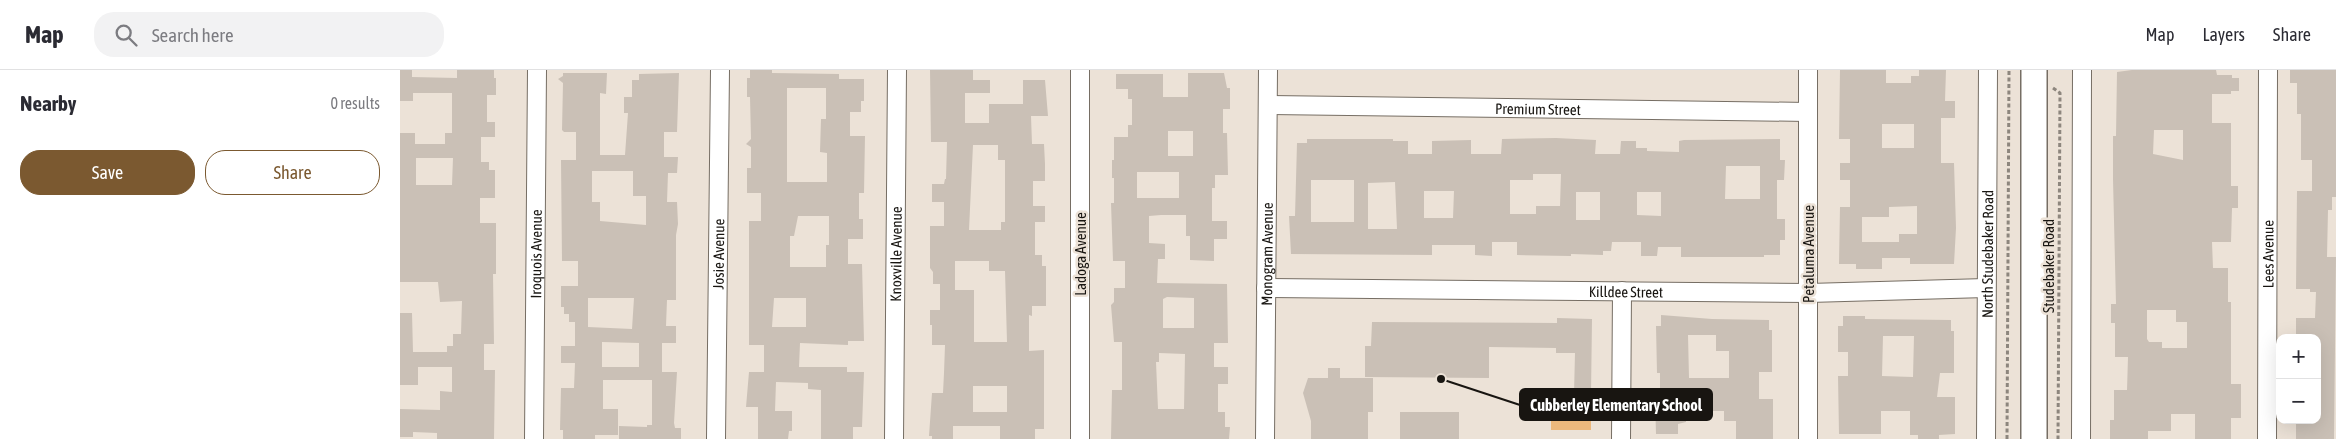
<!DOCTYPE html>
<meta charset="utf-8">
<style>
body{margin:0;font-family:"Asap Condensed",sans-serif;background:#f2f2f3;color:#2b2b33}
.controls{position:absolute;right:15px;bottom:15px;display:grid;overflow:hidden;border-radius:10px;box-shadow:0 5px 20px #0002}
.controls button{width:45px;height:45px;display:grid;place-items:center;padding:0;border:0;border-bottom:1px solid #e1e1e2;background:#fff;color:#2b2b33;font:25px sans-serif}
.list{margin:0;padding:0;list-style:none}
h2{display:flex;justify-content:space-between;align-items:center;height:65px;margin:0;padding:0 20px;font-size:21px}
h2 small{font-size:16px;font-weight:400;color:#7c7c81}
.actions{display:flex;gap:10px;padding:15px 20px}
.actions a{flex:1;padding:11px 0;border:1px solid #7b5930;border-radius:20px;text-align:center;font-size:18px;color:#7b5930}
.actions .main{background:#7b5930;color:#fff}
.icon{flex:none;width:28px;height:28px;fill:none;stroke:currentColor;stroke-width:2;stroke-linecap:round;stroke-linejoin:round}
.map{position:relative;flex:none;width:1936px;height:369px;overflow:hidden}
header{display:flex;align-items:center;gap:30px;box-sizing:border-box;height:70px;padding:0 25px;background:#fff;border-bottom:1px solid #e1e1e2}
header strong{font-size:24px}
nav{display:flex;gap:28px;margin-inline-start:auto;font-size:18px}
.search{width:350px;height:45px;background:#f2f2f3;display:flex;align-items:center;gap:12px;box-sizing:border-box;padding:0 18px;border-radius:20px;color:#7c7c81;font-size:19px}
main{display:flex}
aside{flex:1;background:#fff}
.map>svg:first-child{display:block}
.green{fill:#ecb87c}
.building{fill:#cac0b6;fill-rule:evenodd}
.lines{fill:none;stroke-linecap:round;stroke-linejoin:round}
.street-casing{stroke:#766e64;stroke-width:20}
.secondary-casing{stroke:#766e64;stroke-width:28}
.path{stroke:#8d867e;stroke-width:3;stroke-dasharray:4 2.5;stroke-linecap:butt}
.street{stroke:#fff;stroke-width:18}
.secondary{stroke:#fff;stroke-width:25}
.labels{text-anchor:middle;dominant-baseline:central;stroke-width:5;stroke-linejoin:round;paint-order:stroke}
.street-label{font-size:15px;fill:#181511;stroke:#ece2d7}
.leader{fill:none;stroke:#181511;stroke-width:2}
.callout-dot{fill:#181511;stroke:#ece2d7;stroke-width:2}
.callout{fill:#181511;stroke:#181511;stroke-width:2}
.callout-label{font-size:16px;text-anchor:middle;font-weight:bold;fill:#fff}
</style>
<header>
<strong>Map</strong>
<div class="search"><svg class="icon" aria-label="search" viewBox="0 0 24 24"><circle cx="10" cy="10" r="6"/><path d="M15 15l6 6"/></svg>Search here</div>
<nav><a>Map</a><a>Layers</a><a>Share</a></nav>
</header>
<main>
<aside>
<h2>Nearby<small>0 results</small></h2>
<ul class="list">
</ul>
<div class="actions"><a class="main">Save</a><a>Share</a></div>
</aside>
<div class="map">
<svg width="1936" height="369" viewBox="0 0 1936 369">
<rect width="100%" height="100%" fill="#ece2d7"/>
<path class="green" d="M1151,334h40v26h-40z"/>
<path class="building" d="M0,0h12v7l45,1v-8h37v8h2v17h-9v27h8v15h-14v25h8v8h6v28h-15v25h16v51h-3l1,70h-10v26h11l-1,69h-57v-6l-24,-1v5h-13v-28l40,1v-19l12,1v-25h-34v18h-18v-72h12l1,39h34v-6h6v-12h8l1,-33 -22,1 -2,-20h-38v-149h15v11h30v-11h7v-40h-39v8h-13zM16,88h37l-1,27h-36z
M350,0h22v3l67,1v5h25v22h-3v11h-11v24h15l-1,57h-5v26h4v20h-15v25h14l2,77h-16v4l-48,-2 -1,24h48v5h17l-2,55h-9v12h-32v-49l-13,-1v-6l-32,-1 -1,29h17v20h-3l-1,8h-30v-32h-12l3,-35h15v-27h-15v-124h12v-28h-14v-25h4v-21l-5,-3 5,-5 -1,-42h-3v-19h3zM387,18h39v31h-5l-1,33 7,1v29h-40zM398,146h31v29h-3v22h-36v-31h4zM374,228h32v29h-34z
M530,0h43v10h17v13h-25v30h24v-19h34v-24h22l3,36h-17l1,28h12l1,20v17h-12v25h12v16h-10v33h7v11h4v40h-14v10l-3,-1v36l15,-1v79h-9v10h-35v-13h-47v13h-21v-3h-3l3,-43h11l1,-20 1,-28h-13v-20h-2v-15h10v-26h-7v-12l-3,-4v-42h14v-24h-12v-18h12l1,-5h1l1,-37h-16zM573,75h25v15h7v62h-4v8h-32zM555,191h34v10h16l2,71h-33v-52h-19zM573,316h34v26h-34z
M1440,0h46v13h25v-7h8v-6h27l-1,31h10v17h-14v45h13l2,65 -2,36h-44v-6h-28v11h-26v-5h-17l1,-57h10v-27h-10v-17h10v-24h-11zM1482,54h32v24h-32zM1517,136v28h-18v8h-37v-25h27v-10z
M1732,0h84l1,5h15v3h7v13h-8v3h-19v29h19v63h7v22h-6l-1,34h-19l1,26h15v34h3v82h10v34h-10v21h-36v-25h-24v17h-23v8h-38v-19h4v-30h13l1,-33h-13v-34h-4v-19h5l-3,-125v-43h3l1,-64zM1754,60h29v30l-30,-6zM1747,240h29v12h11v26h-25v-6h-13l-2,-3z
M1890,0h46v127h-4v13h-4l-1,47h9l-2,182h-38v-19h21v-83h-21v-19h19l1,-26h-6v-3h-14l1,-98h15v-31h-11v-46h-4v-31h-7z
M163,3h44l-1,21 -6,-1v62h25l3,-42h-4v-16h8v-17h7v-6l40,-1 -2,59h-13v25h14l-1,16h-9l-1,29h10l1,22 -2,11v65h-9l-1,26h10v17h-14v29h15l-3,51 1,5h6v11h-62v-13l28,1v-2h5v-45h-49v29h15v26h-23v4h-32v-9h-3l1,-42h13l1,-25h-14v-17h14v-24h-6v-8h-5v-7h-3v-21h17v-25h-16l-1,-101h15v-28h-12l-2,-2 1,-47 -5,-4 5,-3zM192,101h41v25h13v29l-46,-4v-19h-8zM188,228h46l-2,31 -44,-2zM202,272l37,1v24h-37z
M788,3h36l3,15h3v21h-7v24h4l1,42h-13v13h-3v33h15v18h-13v22l-24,-1v-24h-4v-21h-25l-12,1v27l16,1v15h-7l-1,24 70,1 1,59h-14v24h14v17h-10v28h7v15h5l-1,12h-118l1,-49h10v-48h-8l-3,-37 3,-3v-14h11v-27h-12l-2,-58h3v-25h-2v-18h2v-23h14v-12h4v-26h-4v-10h-12v-15h47v23h25zM768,61h25v25h-25zM737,102h42v26h-42zM767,227l27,1v30h-31v-29zM759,283l26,1 -1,55h-26l-2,-47h3z
M1156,68l40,2 -1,14h25l1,-13h15v7h11v3l32,1v-11l5,-1 96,-1v21h5l-1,20h-7v39h8v21h-5v15h-16v2h-83v-10h-23l-1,9h-16v-14h-29l-1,9h-8v4l-32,-1v2l-54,-1v-13h-25v14l-17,-1v-10h-43v10l-141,-1 -2,-38h6l2,-73h10v-4h86v2h15v13h24v-13l39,-1v14h30l1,-15zM1326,96h34v33h-35zM1133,104h28l-1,32h-24v8h-26v-34h23zM911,110h43v42h-43zM995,112l2,47h-29v-46zM1024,121h30l-1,27h-29zM1176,122h24v28h-24zM1237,122h24v24l-24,-1z
M1261,245l51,4 57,1v10h3v42h-13v27h14v40h-37v-18h-12v-10h-38v11l-8,2v10h-22l-1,-37 5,1v-25h-3l-1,-47h5zM1288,265h28v16h13v27h-40z
M1443,246h22v3l86,1v11h3v42h-14l-3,24h18v37l-16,1v4h-21v-4h-8v-24h-29v23h-42l-1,-58h10v-24h-10v-26h5zM1483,266h31l-1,41 -31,-1z
M1157,248l35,1 -1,75h-17l1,-41h-19v-5l-67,-1v31l-124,-1v-31h6l1,-24 185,1z
M928,298h12v10h33v34h-5v27h-57v-18l-8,-28 5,-15h20z
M1000,342h59v27h-59z"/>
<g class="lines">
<g class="street-casing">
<g id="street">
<path d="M1408,0v369"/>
<path id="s1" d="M869,35l539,7"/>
<path id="s2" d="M866,218l543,5 177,-5"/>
<path id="s3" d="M134,369l3,-369"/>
<path id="s4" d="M316,369l4,-369"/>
<path id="s5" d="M494,369l3,-369"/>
<path d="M680,369v-369"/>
<path id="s6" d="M865,369l3,-369"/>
<path d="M1221,369l1,-148"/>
<path id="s7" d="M1586,369l2,-369"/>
<path d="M1681,369l1,-369"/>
<path id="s8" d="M1867,369l1,-369"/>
</g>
</g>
<g class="secondary-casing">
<path id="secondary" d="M1634,0v369"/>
</g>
<path class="path" d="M1653,18l7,5 -2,346
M1607,369l2,-369"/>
<use href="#street" class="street"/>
<use href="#secondary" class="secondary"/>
</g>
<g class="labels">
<g class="street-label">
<text stroke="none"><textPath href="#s1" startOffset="269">Premium Street</textPath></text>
<text stroke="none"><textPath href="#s3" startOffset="185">Iroquois Avenue</textPath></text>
<text stroke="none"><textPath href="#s4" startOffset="185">Josie Avenue</textPath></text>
<text stroke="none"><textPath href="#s5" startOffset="185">Knoxville Avenue</textPath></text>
<text transform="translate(680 184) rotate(-90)">Ladoga Avenue</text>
<text stroke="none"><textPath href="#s6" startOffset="185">Monogram Avenue</textPath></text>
<text transform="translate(1408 184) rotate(-90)">Petaluma Avenue</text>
<text stroke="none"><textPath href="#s7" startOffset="185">North Studebaker Road</textPath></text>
<text stroke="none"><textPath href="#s8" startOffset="185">Lees Avenue</textPath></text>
<text transform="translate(1648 196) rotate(-90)">Studebaker Road</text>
<text stroke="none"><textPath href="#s2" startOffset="360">Killdee Street</textPath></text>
</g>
</g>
<path class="leader" d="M1041 309L1120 335"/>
<circle class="callout-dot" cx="1041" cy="309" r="5"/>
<rect class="callout" x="1120" y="319" width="192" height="31" rx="5"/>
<g class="callout-label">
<text x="1216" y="341">Cubberley Elementary School</text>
</g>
</svg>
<div class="controls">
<button>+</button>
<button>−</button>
</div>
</div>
</main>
